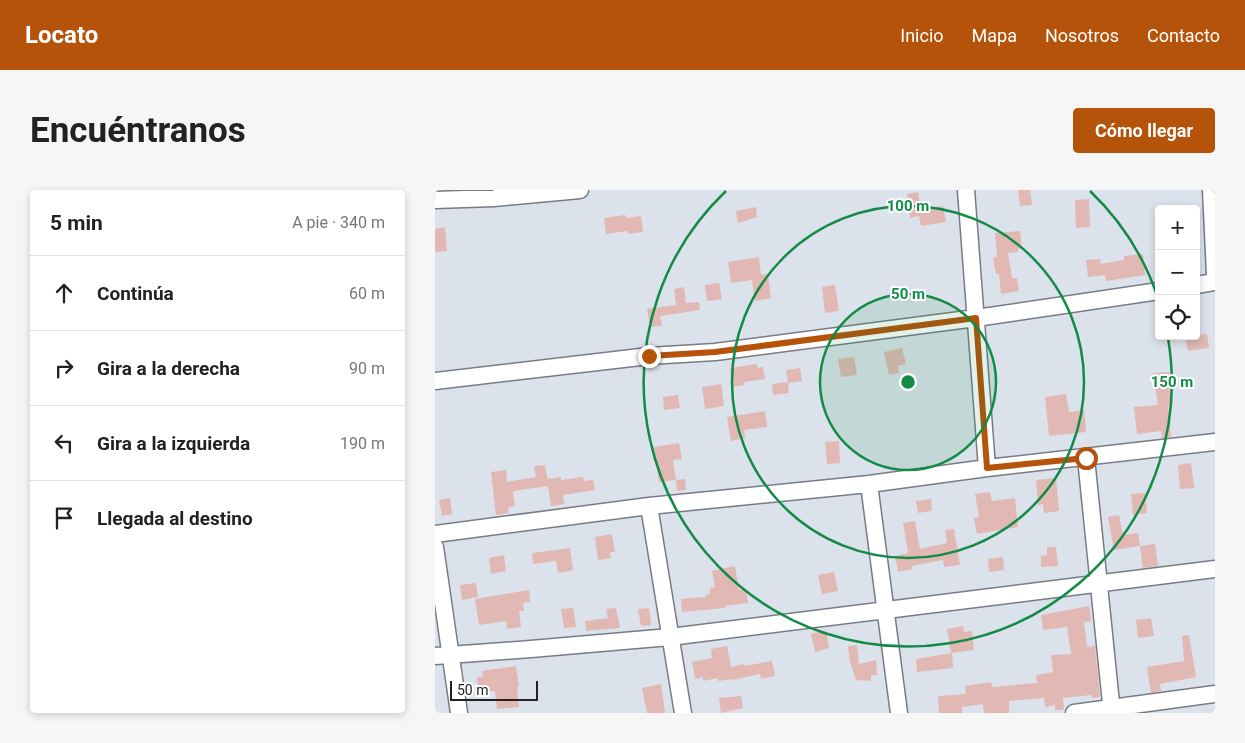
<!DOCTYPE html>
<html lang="es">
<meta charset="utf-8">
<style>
body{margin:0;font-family:Roboto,sans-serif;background:#f6f6f6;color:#222}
.controls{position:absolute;right:15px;top:15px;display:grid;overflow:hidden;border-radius:5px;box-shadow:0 2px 8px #0003}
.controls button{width:45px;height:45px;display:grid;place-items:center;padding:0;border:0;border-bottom:1px solid #e0e0e0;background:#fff;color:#222;font:25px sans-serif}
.scale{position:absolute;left:15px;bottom:12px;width:88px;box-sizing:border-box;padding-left:5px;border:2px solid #202226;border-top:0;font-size:14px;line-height:18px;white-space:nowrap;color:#202226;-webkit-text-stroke:4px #fff;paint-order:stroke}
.stop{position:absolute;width:15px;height:15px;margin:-11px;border:4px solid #b45309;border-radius:50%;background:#fff}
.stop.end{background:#b45309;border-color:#fff;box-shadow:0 1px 5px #0008}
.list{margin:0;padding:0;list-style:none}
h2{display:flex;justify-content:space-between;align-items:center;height:65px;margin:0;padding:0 20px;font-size:21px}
h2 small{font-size:16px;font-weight:400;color:#767676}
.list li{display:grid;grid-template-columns:32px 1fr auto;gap:15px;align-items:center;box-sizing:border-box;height:75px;padding:0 20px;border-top:1px solid #e0e0e0}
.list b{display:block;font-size:19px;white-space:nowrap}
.list em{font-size:16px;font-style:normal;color:#767676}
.icon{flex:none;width:28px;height:28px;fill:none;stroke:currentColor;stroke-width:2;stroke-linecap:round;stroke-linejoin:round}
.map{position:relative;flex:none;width:780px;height:523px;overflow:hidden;border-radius:5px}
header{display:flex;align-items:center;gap:30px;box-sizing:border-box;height:70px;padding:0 25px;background:#b45309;color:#fff}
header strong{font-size:24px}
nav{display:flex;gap:28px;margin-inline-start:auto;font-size:18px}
.intro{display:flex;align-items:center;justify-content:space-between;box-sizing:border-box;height:120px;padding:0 30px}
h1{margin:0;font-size:35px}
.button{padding:12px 22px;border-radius:5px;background:#b45309;color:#fff;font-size:18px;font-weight:700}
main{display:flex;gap:30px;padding:0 30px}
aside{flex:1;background:#fff;border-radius:5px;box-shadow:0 2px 8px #0003}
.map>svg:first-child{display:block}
.building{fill:#e1b8b3}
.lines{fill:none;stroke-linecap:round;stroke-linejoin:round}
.minor-casing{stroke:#777b84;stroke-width:19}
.minor{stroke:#fff;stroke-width:16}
.route{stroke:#b45309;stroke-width:6}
.ring{fill:none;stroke:#128b46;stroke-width:2.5}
.centre{fill:#128b46;stroke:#fff;stroke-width:2.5}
.ring-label{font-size:15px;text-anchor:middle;font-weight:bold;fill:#128b46;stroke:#fff;stroke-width:4;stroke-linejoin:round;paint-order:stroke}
</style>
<header>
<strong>Locato</strong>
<nav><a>Inicio</a><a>Mapa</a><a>Nosotros</a><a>Contacto</a></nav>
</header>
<div class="intro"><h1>Encuéntranos</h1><a class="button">Cómo llegar</a></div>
<main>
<aside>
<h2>5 min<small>A pie · 340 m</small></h2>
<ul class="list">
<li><svg class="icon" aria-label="ahead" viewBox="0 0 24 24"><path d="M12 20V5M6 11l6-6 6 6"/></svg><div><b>Continúa</b></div><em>60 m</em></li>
<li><svg class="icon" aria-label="right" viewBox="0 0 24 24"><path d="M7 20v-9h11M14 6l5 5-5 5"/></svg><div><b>Gira a la derecha</b></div><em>90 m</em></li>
<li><svg class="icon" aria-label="left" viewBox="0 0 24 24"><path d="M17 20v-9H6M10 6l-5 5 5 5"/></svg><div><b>Gira a la izquierda</b></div><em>190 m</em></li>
<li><svg class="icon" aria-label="arrive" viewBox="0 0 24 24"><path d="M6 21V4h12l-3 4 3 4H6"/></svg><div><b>Llegada al destino</b></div></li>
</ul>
</aside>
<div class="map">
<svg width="780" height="523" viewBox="0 0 780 523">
<rect width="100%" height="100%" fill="#dce2eb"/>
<path class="building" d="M583,0h12l2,15 -12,1z
M483,2l3,17 22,-3 3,16 -25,4 -2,-10 -9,2 -3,-24z
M654,9l1,28 -14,1 -1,-28z
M321,17l1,10 -19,6 -2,-12z
M190,25l1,3 15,-2 2,16 -15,2 -1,-3 -21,3 -2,-16z
M10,37l2,24 -12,1v-23z
M585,41l2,18h-4v3l-10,1 4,25h5l2,13 -18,3 -2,-20h-3l-3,-16 4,-1 -2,-24z
M708,64l2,21 -39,6 -1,-6 -17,2 -2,-17 14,-1 1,5 23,-4v-4z
M324,67l2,18 7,-1 3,24 -16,3 -3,-21 -21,3 -3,-21z
M284,93l3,16 -15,2 -2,-16z
M400,95l4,26 -14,2 -3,-26z
M249,97l2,16 13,-1 1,8 -40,6 2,10 -12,1 -3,-18 29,-4 -2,-16z
M772,144l2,14 -21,3 -3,-14z
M467,158l4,16 -8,2 1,7 -10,2 -5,-23z
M419,167l3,18 -16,2 -3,-18z
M322,174v4l6,-1 2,12 -21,3v3l-12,2 -2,-19z
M365,178l2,13 -14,2 1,10 -16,2 -1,-11 16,-2 -2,-12z
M734,182l2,33 -3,1 3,31 -9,1 -1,-7 -24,3 -3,-27 24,-2 -5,-32z
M286,194l3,22 -19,3 -3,-22z
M631,204l3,18 15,-2 2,22 -37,4 -4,-39z
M243,205l2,13 -16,2 -1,-13z
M330,221l2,16 -23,3 1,8 -14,3 -4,-24z
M404,251l1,22 -13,1 -2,-22z
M244,253l3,16 -9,1 3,20 -17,2 -5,-35z
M756,273l3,25 -14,1 -2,-24z
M110,275l3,18 -1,-4 14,-2v3l22,-3 1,4 9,-1 2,10 -32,5 1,9 -13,2 -3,-20 -35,5 2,15 -7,1 1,6 -13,2 -5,-43 15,-2 1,12 29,-5 -2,-11z
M621,288l3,33 -15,2 -1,-9 -5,1 -2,-25z
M250,289l1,11 -9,1 -1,-11z
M555,302l2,9 23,-3 3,29 -41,7 -3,-16 5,-1 -4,-23z
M710,303l2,20 -14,2 -2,-21z
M15,308l2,16 -10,2 -3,-16z
M496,309l1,12 -14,2 -2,-12z
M684,325l4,20 15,-2 2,13 -26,4 -6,-33z
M480,331l5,28 27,-6 -2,-13 9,-1 6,36 -16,2 -1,-7 -31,6v3l-14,3 -3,-16 13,-3 -5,-30z
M177,344l3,18h-5l1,6 -13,2 -3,-23z
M720,354l3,22 -15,2 -3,-22z
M612,357h9l2,19 -17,1v-11l6,-1z
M135,358l3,22 -15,3 -2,-12 -23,3 -1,-11z
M69,365l2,16 -15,3 -2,-16z
M568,367l1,13 -15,2 -1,-13z
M300,376l4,24 7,-1 2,14 -23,3v2l-43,4 -1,-13 25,-2v-2l4,-1v-6l5,-1 -3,-16z
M399,382l4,19 -16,3 -4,-19z
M41,393l2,14 -16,3 -2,-15z
M94,400l1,12 -7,1 1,8h-5l2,16 -14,2 -1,-8 -27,4 -4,-26z
M654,416l2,15 -7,1 3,25 8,-1 5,51 -8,1v-3l-29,3 1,12h-9v-5l-10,2 -1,-9 -35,3v12h-25l-1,-9 -21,3v6h-23l-1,-17 28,-2 -1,-8 26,-4 1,5 45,-4 -1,-8 17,-3 -2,-17 20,-1 -4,-27 -24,3 -2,-15z
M138,418l3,19 -12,1 -3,-19z
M181,418l4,20 -34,3 -1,-10 23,-3 -2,-9z
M214,418l2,17 -10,1 -3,-17z
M716,428l3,18 -16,2 -2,-18z
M528,436l1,6 8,-1 2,19 -23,3 -4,-24z
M391,440l3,18 -14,4 -4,-18z
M754,445l7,42 -36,7 1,7 -10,2 -4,-26 37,-6 -2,-25z
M422,455l2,19 17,-4 1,15h-6v6l-15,-1 -6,-18 -2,-16z
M292,456l4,21 13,-3 1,2 27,-5 3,15 -14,3 -1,-5 -27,6v-1l-15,2v-3l-15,3v-4l-8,2 -3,-17 20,-4 -1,-9z
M517,463l1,15 -36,4 -1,-13z
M81,476l3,21h-2l2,20 -22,2 -2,-18 -17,1 -1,-15h6l-1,-6z
M226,494l4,29h-18l-5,-25z
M306,506l2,12 -22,5 -2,-15z"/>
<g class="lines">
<g class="minor-casing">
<path id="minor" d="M531,0l21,278
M776,0l4,85
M0,10l59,-2 86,-8
M761,95l19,-3
M0,191l214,-25 66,-4 261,-34 183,-27
M651,268l26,255
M434,294l30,229
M214,316l34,207
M0,344l214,-28 220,-22 118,-16 228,-26
M0,357l24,166
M0,466l96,-7 139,-12 545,-68
M639,523l141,-19"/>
</g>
<use href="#minor" class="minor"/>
</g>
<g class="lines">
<path class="route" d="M214,166l66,-4 261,-34 11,150 99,-10"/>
</g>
<circle cx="473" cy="192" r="88" fill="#128b46" fill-opacity=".12"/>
<g class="ring">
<circle cx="473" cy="192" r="88"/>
<circle cx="473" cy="192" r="176"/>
<path d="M655 1A264 264 0 0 1 723 108M733 148A264 264 0 1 1 291 1"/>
</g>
<circle cx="473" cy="192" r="8" class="centre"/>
<g class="ring-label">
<text x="473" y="21">100 m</text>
<text x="473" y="109">50 m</text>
<text x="737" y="197">150 m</text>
</g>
</svg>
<div class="controls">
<button>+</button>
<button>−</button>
<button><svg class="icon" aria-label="locate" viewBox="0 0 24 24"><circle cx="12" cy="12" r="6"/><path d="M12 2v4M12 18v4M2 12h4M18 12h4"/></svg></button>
</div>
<div class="scale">50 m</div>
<div class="stop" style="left:651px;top:268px"></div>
<div class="stop end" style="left:214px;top:166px"></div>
</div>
</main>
